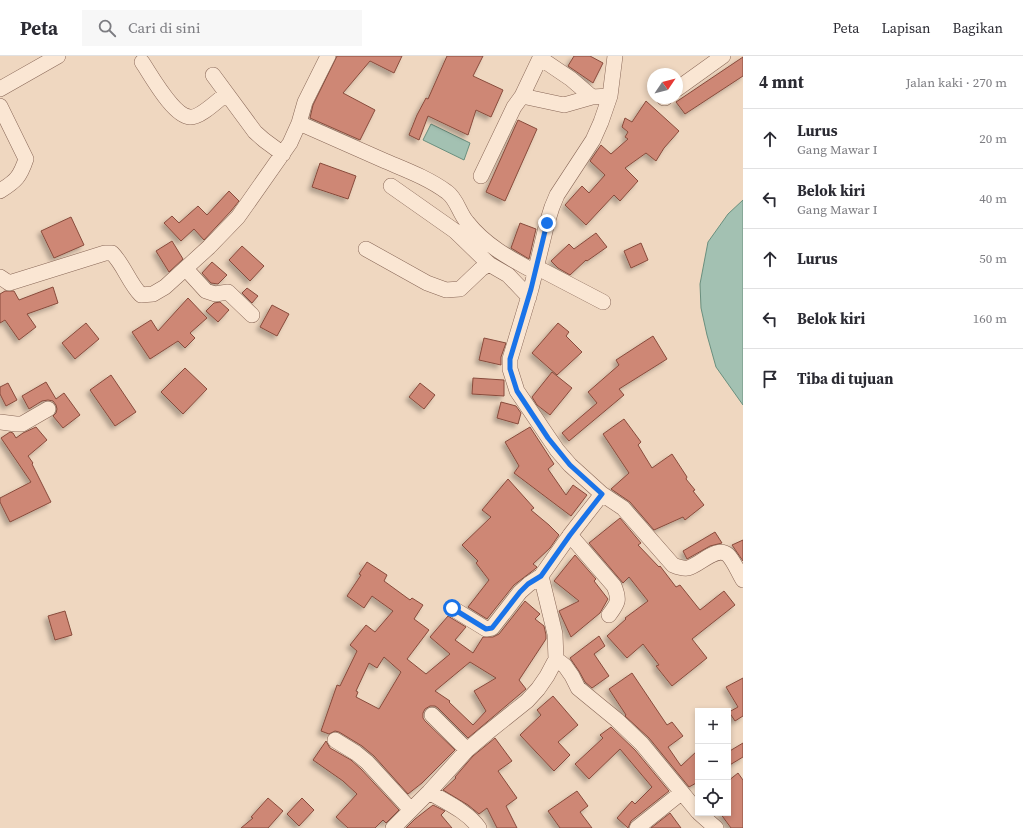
<!DOCTYPE html>
<html lang="id">
<meta charset="utf-8">
<style>
body{margin:0;font-family:"Source Serif 4",serif;background:#f7f7f7;color:#2b2b33}
.controls{position:absolute;right:12px;bottom:12px;display:grid;overflow:hidden;border-radius:0px;box-shadow:0 2px 6px #0003}
.controls button{width:36px;height:36px;display:grid;place-items:center;padding:0;border:0;border-bottom:1px solid #e1e1e2;background:#fff;color:#2b2b33;font:20px sans-serif}
.compass{position:absolute;left:647px;top:12px;width:36px;height:36px;border-radius:50%;background:#fff;box-shadow:0 2px 6px #0003;rotate:55deg}
.stop{position:absolute;width:12px;height:12px;margin:-9px;border:3px solid #1a73e8;border-radius:50%;background:#fff}
.stop.end{background:#1a73e8;border-color:#fff;box-shadow:0 1px 4px #0008}
.list{margin:0;padding:0;list-style:none}
h2{display:flex;justify-content:space-between;align-items:center;height:52px;margin:0;padding:0 16px;font-size:17px}
h2 small{font-size:13px;font-weight:400;color:#7c7c81}
.list li{display:grid;grid-template-columns:26px 1fr auto;gap:12px;align-items:center;box-sizing:border-box;height:60px;padding:0 16px;border-top:1px solid #e1e1e2}
.list b{display:block;font-size:15px;white-space:nowrap}
.list p{margin:0;font-size:13px;white-space:nowrap;color:#7c7c81}
.list em{font-size:13px;font-style:normal;color:#7c7c81}
.icon{flex:none;width:22px;height:22px;fill:none;stroke:currentColor;stroke-width:2;stroke-linecap:round;stroke-linejoin:round}
.map{position:relative;flex:none;width:743px;height:772px;overflow:hidden}
header{display:flex;align-items:center;gap:24px;box-sizing:border-box;height:56px;padding:0 20px;background:#fff;border-bottom:1px solid #e1e1e2}
header strong{font-size:19px}
nav{display:flex;gap:22px;margin-inline-start:auto;font-size:14px}
.search{width:280px;height:36px;background:#f7f7f7;display:flex;align-items:center;gap:10px;box-sizing:border-box;padding:0 14px;border-radius:0px;color:#7c7c81;font-size:15px}
main{display:flex}
aside{flex:1;background:#fff}
.map>svg:first-child{display:block}
.water{fill:#a3c1b2;stroke:#6a8f7e}
.building{fill:#ce8774;stroke:#884b3c;fill-rule:evenodd;filter:url(#shadow)}
.lines{fill:none;stroke-linecap:round;stroke-linejoin:round}
.minor-casing{stroke:#886757;stroke-width:16}
.minor{stroke:#fae6d3;stroke-width:15}
.route{stroke:#1a73e8;stroke-width:5}
</style>
<header>
<strong>Peta</strong>
<div class="search"><svg class="icon" aria-label="search" viewBox="0 0 24 24"><circle cx="10" cy="10" r="6"/><path d="M15 15l6 6"/></svg>Cari di sini</div>
<nav><a>Peta</a><a>Lapisan</a><a>Bagikan</a></nav>
</header>
<main>
<div class="map">
<svg width="743" height="772" viewBox="0 0 743 772">
<defs>
<filter id="shadow"><feDropShadow dx="-3.5" dy="3.5" stdDeviation="2" flood-color="#0004"/></filter>
</defs>
<rect width="100%" height="100%" fill="#efd7c0"/>
<path class="water" d="M431,68l39,19 -6,17 -41,-20z
M743,144v205l-27,-38 -9,-32 -6,-27 -1,-24 8,-42 20,-28z"/>
<path class="building" d="M337,0h65l-8,17 -24,-12 -27,32 32,17 -15,30 -50,-22 3,-13z
M447,0h36l-10,20 30,14 -12,27 -15,-7 -8,25 -40,-19 -9,24 -10,-5 8,-20 9,-17 2,1z
M574,0h16l13,7 -10,20 -25,-17z
M743,1v19l-58,38 -9,-12z
M646,45l33,30 -15,17 -8,13 -10,-8 -21,15 13,13 -18,20 -6,-6 -28,30 -21,-20 17,-19 7,7 16,-18 -15,-14 11,-16 10,9 17,-15 -3,-2 3,-5 -6,-5 3,-9 7,4z
M518,64l19,9 -32,72 -19,-9z
M320,107l36,13 -8,23 -36,-12z
M229,135l10,10 -8,10 -27,29 -10,-11 -13,12 -17,-18 8,-7 7,7 19,-17 9,9z
M71,161l13,28 -30,13 -13,-27z
M520,167l16,6 -7,30 -18,-11z
M596,177l11,14 -20,14 -1,-1 -16,15 -12,-7 -7,-7 18,-17 5,5z
M172,185l11,18 -14,13 -13,-21z
M641,187l7,17 -17,8 -7,-17z
M242,190l22,20 -14,15 -21,-21z
M212,206l15,13 -9,9 -7,-1 -9,-10z
M53,231l5,16 -31,11 9,13 -17,13 -14,-20 -5,3v-29l5,-3h9l5,9z
M247,232l11,8 -6,7 -10,-10z
M188,242l19,20 -17,15 5,5 -10,10 -7,-7 -28,18 -18,-27 19,-12 7,11z
M220,246l9,8 -11,12 -12,-11 8,-8z
M272,249l17,9 -12,22 -17,-9z
M86,267l13,16 -24,20 -13,-16z
M558,267l11,9 -3,4 16,16 -25,23 -25,-22z
M653,280l14,23 -48,30 5,6 -55,46 -7,-8 35,-30 -9,-11 31,-27 -3,-5z
M484,282l22,5 -5,14v8l-22,-5z
M185,312l22,21 -24,25 -22,-22z
M552,316l20,16 -22,27 -13,-10 -5,-8z
M111,319l25,37 -21,14 -25,-36z
M473,322l31,2v16l-32,-2z
M46,326l10,17 8,-6 16,22 -17,13 -10,-12 3,-3 1,-4 -1,-4 -3,-4 -5,-1 -6,1 -13,8 -7,-13z
M8,327l9,17 -11,6 -6,-12v-7z
M420,327l15,12 -11,14 -15,-12z
M501,346l15,4 5,7 -3,11 -21,-6z
M624,363l17,23 -3,3 14,23 20,-14 15,23 -1,2 9,11 -2,1 11,14 -19,15 -2,-3 -29,13 -24,-28 -19,-13 18,-16 -26,-39z
M36,371l11,13 -19,16 5,7 -1,1 19,38 -41,20 -10,-20v-4l31,-16 -30,-44 9,-6 3,1 3,5 7,-5z
M530,371l24,37 -6,5 18,26 7,-10 14,10 -16,21 -57,-43 5,-7 -14,-24z
M508,423l26,29 -3,2 18,15 10,10 -9,13 -17,16 4,3 -2,2 -21,16 -27,34 -19,-12 21,-27 -13,-17 2,-2 -16,-16 29,-28 -9,-7z
M620,462l21,25 -3,2 21,22 1,-1 16,21 4,-2 20,25 24,-19 11,14 -43,34 15,19 -35,28 -16,-20 3,-1 -16,-21 -16,14 -20,-22 19,-17 -1,-1 23,-17 -19,-24 -6,6 -34,-40z
M715,476l7,11 -12,3 -23,13 -4,-8z
M743,484v21l-11,-16z
M575,499l21,24 -2,2 14,18 -8,14 -29,24 -12,-26 20,-10 -25,-20z
M367,506l20,13 -3,6 26,19 2,-2 11,7 -9,14 15,11 -22,29 19,15 24,-20 -20,-17 18,-21 18,11 -11,13 18,13 10,-16h10l6,-3 26,-33 15,13 -5,5 9,7 2,9v4l-27,41 7,9 -58,49 -30,-30 -3,-2h-5l-5,3 -2,4v5l2,3 30,29 -33,33 -14,11 -34,-38 -12,-10 -23,-14 -4,-1 -6,3 -8,-3 16,-46 3,1 17,-35 -7,-6 16,-20 9,7 18,-21 -21,-15 -8,12 -17,-12 14,-21 -2,-1zM384,601l17,15 -22,37 -23,-12 2,-5 -2,-1 13,-28 8,5zM470,606l26,16 -22,13 12,20 -13,14 -24,-23 1,-1 -15,-10z
M65,555l7,24 -17,5 -7,-24z
M599,580l6,10 -11,8 15,22 -17,12 -7,-6 -6,-11 -9,-13z
M632,617l35,52 5,-3 11,14 -15,11 13,19 17,-16v32l-9,5 -40,-49 -24,-22 1,-1 -17,-26z
M743,622v38l-8,5 -6,-9 9,-5 -12,-20z
M553,640l25,29 -20,17 12,13 -16,16 -34,-36 21,-20 -4,-5z
M611,671l24,23 34,41 -38,30 -3,7 -11,-10 15,-17 3,3 17,-17 -32,-38 -31,30 -14,-15 28,-26 -3,-3z
M495,682l17,23 -14,10 19,27 -11,8 11,22h-20l-10,-20 -8,6 -11,-9 -25,-15 13,-12 -1,-1 18,-21z
M326,685l4,7 21,12 10,9 38,41 -13,13 -3,-3 -8,8h-27l-12,-11 21,-23 -14,-13 -30,-21z
M743,687v14l-15,9v-14z
M738,717l5,7v48h-12l-11,-15h8v-32z
M577,735l11,15 -8,6 12,16h-32l-12,-17z
M268,742l15,13 -15,17h-27l12,-10 -2,-1z
M302,742l12,12 -15,16 -12,-12z
M433,749l12,6 -4,4 11,13h-46l9,-9z
M670,757l11,15h-30z"/>
<g class="lines">
<g class="minor-casing">
<path id="minor" d="M615,0l-5,40 -9,26 -8,18 -36,55 -5,12 -5,16 -16,66 -21,70v10l7,22 40,59 13,15 32,29 21,14 50,57c5,2 10,4 15,3 12,-3 29,-23 40,-13 6,6 10,17 15,25
M540,2l31,21 21,18
M142,6c9,13 31,54 48,55 10,1 28,-17 36,-23
M213,19l42,57 9,8 19,14
M0,33l58,-33
M677,33l46,-33
M522,40l19,-40
M664,42h1
M0,50l26,53c-6,18 -10,22 -26,32
M299,67c29,13 57,25 86,38 21,9 43,17 62,31 10,7 12,21 20,30 18,23 42,36 68,50
M481,120l33,-69 8,-11 42,9 28,-8 18,-1
M391,130l64,45 34,33
M366,193l61,34 19,7 14,-1 21,-20 8,-5 19,11 21,22
M536,211l67,35
M186,213l20,22 9,3 13,-2 24,23
M0,221l9,6 96,-30h7c12,12 17,30 29,42l12,-1 12,-7 44,-40 29,-30 52,-74 9,-20 6,-21 23,-46
M0,366l16,2h6l26,-15
M570,479l44,51c6,14 4,17 -5,29
M452,552l34,21 6,-1 28,-36 9,-8 12,-8
M556,603l9,7 7,10 6,12 39,32 25,24 56,68
M432,659l35,35
M335,684l21,13 11,9 44,48
M429,736c17,10 39,20 50,36
M699,757l17,15
M393,772l36,-36 38,-42 20,-17 40,-32 11,-12 9,-13 9,-17 -1,-25 -14,-58 29,-41 32,-41
M637,772l44,-35"/>
</g>
<use href="#minor" class="minor"/>
</g>
<g class="lines">
<path class="route" d="M452,552l34,21 6,-1 28,-36 8,-8 13,-8 29,-41 32,-41 -32,-29 -22,-27 -31,-47 -7,-22v-10l21,-70 16,-66"/>
</g>
</svg>
<div class="controls">
<button>+</button>
<button>−</button>
<button><svg class="icon" aria-label="locate" viewBox="0 0 24 24"><circle cx="12" cy="12" r="6"/><path d="M12 2v4M12 18v4M2 12h4M18 12h4"/></svg></button>
</div>
<svg class="compass" viewBox="-18 -18 36 36"><path d="M0-13l5 13h-10z" fill="#e53935"/><path d="M0 13l5-13h-10z" fill="#7c7c81"/></svg>
<div class="stop" style="left:452px;top:552px"></div>
<div class="stop end" style="left:547px;top:167px"></div>
</div>
<aside>
<h2>4 mnt<small>Jalan kaki · 270 m</small></h2>
<ul class="list">
<li><svg class="icon" aria-label="ahead" viewBox="0 0 24 24"><path d="M12 20V5M6 11l6-6 6 6"/></svg><div><b>Lurus</b><p>Gang Mawar I</p></div><em>20 m</em></li>
<li><svg class="icon" aria-label="left" viewBox="0 0 24 24"><path d="M17 20v-9H6M10 6l-5 5 5 5"/></svg><div><b>Belok kiri</b><p>Gang Mawar I</p></div><em>40 m</em></li>
<li><svg class="icon" aria-label="ahead" viewBox="0 0 24 24"><path d="M12 20V5M6 11l6-6 6 6"/></svg><div><b>Lurus</b></div><em>50 m</em></li>
<li><svg class="icon" aria-label="left" viewBox="0 0 24 24"><path d="M17 20v-9H6M10 6l-5 5 5 5"/></svg><div><b>Belok kiri</b></div><em>160 m</em></li>
<li><svg class="icon" aria-label="arrive" viewBox="0 0 24 24"><path d="M6 21V4h12l-3 4 3 4H6"/></svg><div><b>Tiba di tujuan</b></div></li>
</ul>
</aside>
</main>
